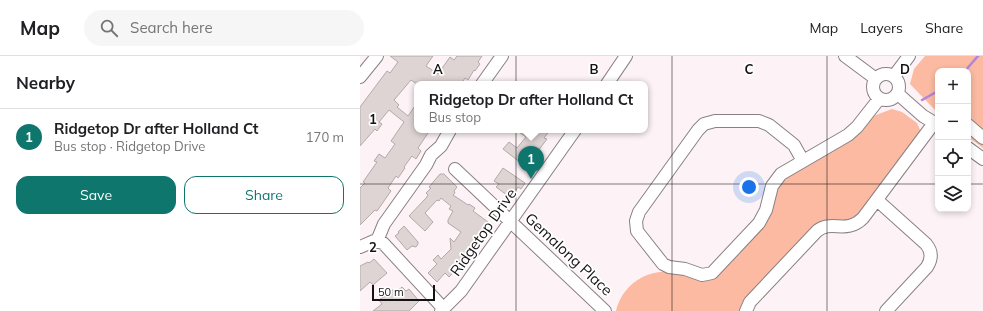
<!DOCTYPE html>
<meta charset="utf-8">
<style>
body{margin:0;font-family:Mulish,sans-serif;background:#f6f6f6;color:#202124}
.controls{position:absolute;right:12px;top:12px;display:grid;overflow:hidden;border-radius:8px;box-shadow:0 2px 6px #0003}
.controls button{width:36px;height:36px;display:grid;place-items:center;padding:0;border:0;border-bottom:1px solid #e0e0e0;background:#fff;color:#202124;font:20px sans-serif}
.scale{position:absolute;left:12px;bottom:10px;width:63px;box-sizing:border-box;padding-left:4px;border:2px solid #151213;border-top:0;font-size:11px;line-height:14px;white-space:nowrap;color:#151213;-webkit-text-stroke:3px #fff;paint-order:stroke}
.you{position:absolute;left:389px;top:131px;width:14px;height:14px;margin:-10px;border:3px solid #fff;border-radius:50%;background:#1a73e8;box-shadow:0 0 0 6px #1a73e833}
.badge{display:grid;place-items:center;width:26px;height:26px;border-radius:50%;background:#0f766e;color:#fff;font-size:13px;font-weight:700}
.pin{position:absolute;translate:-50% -33px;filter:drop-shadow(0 1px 2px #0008)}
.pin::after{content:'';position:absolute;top:21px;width:14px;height:12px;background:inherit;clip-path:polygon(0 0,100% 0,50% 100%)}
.popup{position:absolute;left:54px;top:25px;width:234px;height:52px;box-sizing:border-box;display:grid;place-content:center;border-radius:8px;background:#fff;filter:drop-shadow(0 1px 3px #0005);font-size:13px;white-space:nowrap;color:#757577}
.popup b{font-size:15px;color:#202124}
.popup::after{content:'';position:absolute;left:50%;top:100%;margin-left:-8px;border:8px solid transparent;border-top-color:#fff}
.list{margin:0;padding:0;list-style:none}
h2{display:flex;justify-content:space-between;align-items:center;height:52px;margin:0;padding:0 16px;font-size:17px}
h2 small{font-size:13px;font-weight:400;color:#757577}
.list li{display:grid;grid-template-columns:26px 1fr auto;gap:12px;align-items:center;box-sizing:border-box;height:56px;padding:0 16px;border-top:1px solid #e0e0e0}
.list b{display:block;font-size:15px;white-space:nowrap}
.list p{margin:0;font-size:13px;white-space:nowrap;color:#757577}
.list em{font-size:13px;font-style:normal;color:#757577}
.actions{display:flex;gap:8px;padding:12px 16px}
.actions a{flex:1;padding:9px 0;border:1px solid #0f766e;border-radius:12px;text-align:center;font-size:14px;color:#0f766e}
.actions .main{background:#0f766e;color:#fff}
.icon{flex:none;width:22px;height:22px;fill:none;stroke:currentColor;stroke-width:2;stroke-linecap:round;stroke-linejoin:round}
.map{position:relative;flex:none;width:623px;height:255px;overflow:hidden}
header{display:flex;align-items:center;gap:24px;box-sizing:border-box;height:56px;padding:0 20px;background:#fff;border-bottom:1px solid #e0e0e0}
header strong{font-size:19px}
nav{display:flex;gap:22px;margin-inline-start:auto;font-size:14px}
.search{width:280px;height:36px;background:#f6f6f6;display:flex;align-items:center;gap:10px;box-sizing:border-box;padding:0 14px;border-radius:22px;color:#757577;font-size:15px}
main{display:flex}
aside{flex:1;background:#fff}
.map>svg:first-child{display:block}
.green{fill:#fbbaa1}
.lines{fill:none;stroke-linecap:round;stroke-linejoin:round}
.stream{stroke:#af86dc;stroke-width:2.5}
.building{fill:#dfd4d4;stroke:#b3a9a9}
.minor-casing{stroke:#898083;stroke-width:14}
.minor{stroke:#fff;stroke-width:12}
.grid{fill:none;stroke:#151213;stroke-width:1;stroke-opacity:0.55}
.labels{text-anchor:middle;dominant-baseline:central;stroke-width:3.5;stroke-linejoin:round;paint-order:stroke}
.street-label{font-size:15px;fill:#151213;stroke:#fff}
.grid-label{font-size:13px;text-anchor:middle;font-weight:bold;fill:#151213;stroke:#fff;stroke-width:3.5;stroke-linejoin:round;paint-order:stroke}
</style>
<header>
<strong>Map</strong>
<div class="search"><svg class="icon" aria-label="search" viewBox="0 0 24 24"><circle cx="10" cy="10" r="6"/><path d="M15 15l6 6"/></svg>Search here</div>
<nav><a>Map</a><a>Layers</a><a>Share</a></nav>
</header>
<main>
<aside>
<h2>Nearby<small></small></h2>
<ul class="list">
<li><span class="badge">1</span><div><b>Ridgetop Dr after Holland Ct</b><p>Bus stop · Ridgetop Drive</p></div><em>170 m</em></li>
</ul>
<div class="actions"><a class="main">Save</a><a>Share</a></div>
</aside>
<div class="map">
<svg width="623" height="255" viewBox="0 0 623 255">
<rect width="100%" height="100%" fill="#fdf3f6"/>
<path class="green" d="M565,0h58v92l-15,-11v-66h-30v42l-28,-29 4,-15z
M532,53l10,3 15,11 4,9 -64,84c-15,9 -27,0 -41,9l-72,76 -4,10h-124c2,-9 7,-18 13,-24 25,-24 53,-14 83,-9l62,-85 9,-14 93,-64z"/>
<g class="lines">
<path class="stream" d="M605,15l13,-15
M562,44l16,-9"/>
</g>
<path class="building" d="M30,0h43l-7,10 12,8 12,-17 4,3 3,-4h25l-4,6 2,2 -5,7 -1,-1 -6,10 -3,-2 -4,6h-44l-6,-4 -17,20 5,5 -2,2 11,9 9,-13v27h13l-12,18 3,3 -5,8 -4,-3 -8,11 1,1 -7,10 -2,-2 -8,12 3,3 -14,20 -2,-1 -15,15v-37l5,-5 -2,-1 14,-20 -3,-1 5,-7 6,4 10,-14 -4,-3 13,-19 -15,-12 -10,12 3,2 -5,7 -2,-2 -15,17v-39l27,-36 3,2 8,-11z
M156,74h34l-6,8 3,1 -21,28 -23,-18 6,-7 8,6 9,-11z
M143,112l22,15 -4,6 -3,-2 -7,11 -15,-11 3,-3 -5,-3z
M80,118h4l13,13 -3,4 1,2 -2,2 15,10 1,-1 6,4 -2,3 15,11 -19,29 -17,17 3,3 -6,6 -4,-4 -8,9 -9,-9 9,-9 -4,-4 5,-5 3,4 10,-10 -1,-11 4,4 7,-10 -13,-9v-3l5,-9 -4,-2 2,-3 -10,-8 -2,3 -2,-1 -12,13 8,9 -8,9 -16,-15 17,-18 2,-3 -2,-2 5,-5 -2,-1z
M44,170l14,16v2l-2,3 -4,-1 -5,4 -12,-14 4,-3 -1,-1z
M14,203l13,14 -14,12 -3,-3 -10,9v-25l8,-4 1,1z
M42,231l4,4 3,-2 10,12 -10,10h-36l9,-7 -3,-4 15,-11 2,3z"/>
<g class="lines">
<g class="minor-casing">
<path id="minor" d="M485,0l31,23
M513 31a13 13 0 1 1 26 0a13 13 0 1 1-26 0Z
M534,20l15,-20
M0,21l17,-21
M122,28l20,-28
M247,28l19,-28
M538,38l25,22 15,9
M608,69l15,13
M608,92l15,11
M443,105l-9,-16 -25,-20 -10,-4h-44l-11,3 -6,6 -59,82 -3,9 1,10 26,33 6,3 16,2 17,6 10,-2 47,-50 7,-13 6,-24 9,-12 67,-39 9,-8 22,-28
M95,113l150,142
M517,144l49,44c6,7 6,15 1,23l-41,44
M17,185l7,-17 42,-59 5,-10 10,-9 9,-16
M0,191l14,-6 9,2 61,66
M81,255l20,-20 114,-161
M386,255l4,-9 67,-71c15,-12 29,4 46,-13l71,-95"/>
</g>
<use href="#minor" class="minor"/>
</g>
<path class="grid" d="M156,0v255M312,0v255M467,0v255M0,128h578M608,128h15"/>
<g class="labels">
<g class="street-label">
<text transform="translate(123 176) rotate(-55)">Ridgetop Drive</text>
<text transform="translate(209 198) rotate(43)">Gemalong Place</text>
</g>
</g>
<g class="grid-label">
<text x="78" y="18">A</text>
<text x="234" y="18">B</text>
<text x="389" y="18">C</text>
<text x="545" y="18">D</text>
<text x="13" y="68">1</text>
<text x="13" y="196">2</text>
</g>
</svg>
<div class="controls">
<button>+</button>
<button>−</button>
<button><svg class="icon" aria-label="locate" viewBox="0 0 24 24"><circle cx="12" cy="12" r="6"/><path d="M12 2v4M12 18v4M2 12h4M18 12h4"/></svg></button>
<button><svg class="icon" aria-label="layers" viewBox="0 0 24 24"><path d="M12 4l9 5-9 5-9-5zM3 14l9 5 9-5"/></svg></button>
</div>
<div class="scale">50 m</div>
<div class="you"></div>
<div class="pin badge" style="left:171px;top:123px">1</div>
<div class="popup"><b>Ridgetop Dr after Holland Ct</b>Bus stop</div>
</div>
</main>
